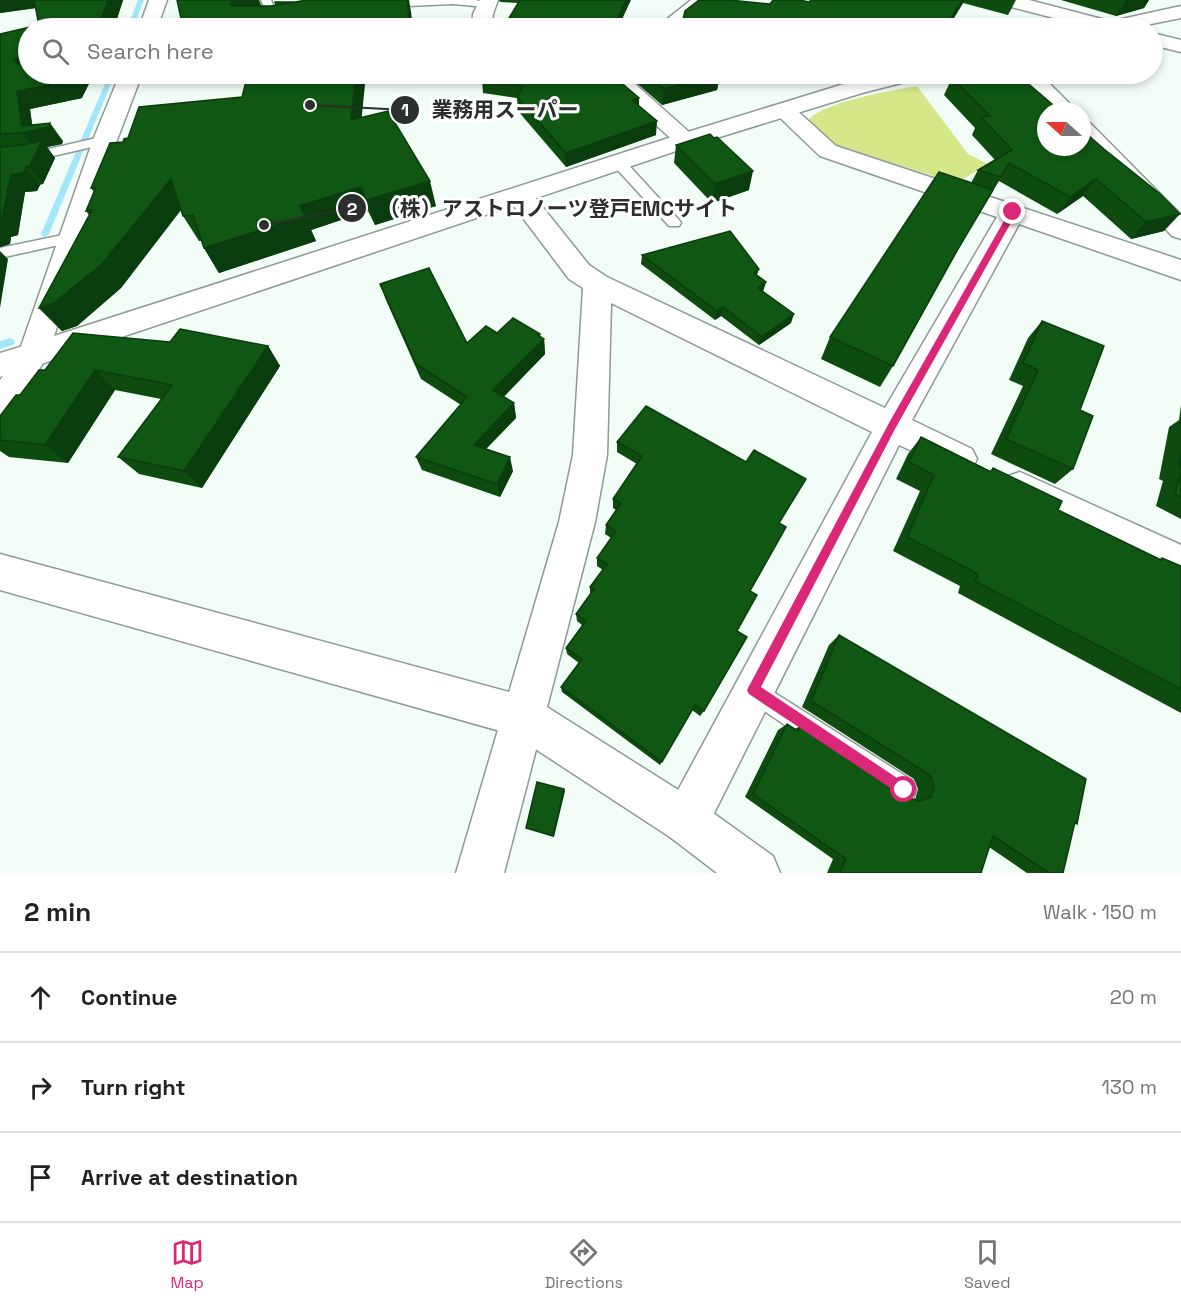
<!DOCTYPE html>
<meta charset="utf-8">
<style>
body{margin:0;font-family:"Space Grotesk","Noto Sans JP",sans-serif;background:#f6f6f6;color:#222}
.compass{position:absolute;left:1037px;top:102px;width:54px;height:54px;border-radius:50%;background:#fff;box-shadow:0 3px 9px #0003;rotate:291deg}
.stop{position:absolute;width:18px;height:18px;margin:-14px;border:4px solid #db2777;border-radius:50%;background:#fff}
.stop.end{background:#db2777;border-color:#fff;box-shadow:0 2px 6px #0008}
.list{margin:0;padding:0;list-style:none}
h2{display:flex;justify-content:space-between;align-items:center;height:78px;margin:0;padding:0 24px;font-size:26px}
h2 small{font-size:20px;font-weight:400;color:#767676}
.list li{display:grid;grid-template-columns:39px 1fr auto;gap:18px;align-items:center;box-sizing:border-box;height:90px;padding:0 24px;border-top:2px solid #e0e0e0}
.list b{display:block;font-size:22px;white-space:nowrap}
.list em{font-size:20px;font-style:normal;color:#767676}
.icon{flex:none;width:33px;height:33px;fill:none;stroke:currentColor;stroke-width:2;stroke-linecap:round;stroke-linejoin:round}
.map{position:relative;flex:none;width:1181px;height:873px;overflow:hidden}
.search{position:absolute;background:#fff;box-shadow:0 3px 9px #0003;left:18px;right:18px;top:18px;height:66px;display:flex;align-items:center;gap:15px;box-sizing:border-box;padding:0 21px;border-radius:33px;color:#767676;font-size:22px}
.sheet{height:348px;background:#fff}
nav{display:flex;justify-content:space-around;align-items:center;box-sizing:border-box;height:84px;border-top:2px solid #e0e0e0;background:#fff;font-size:16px;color:#767676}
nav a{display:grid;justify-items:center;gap:3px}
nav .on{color:#db2777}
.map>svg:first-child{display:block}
.green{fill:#d6e78a}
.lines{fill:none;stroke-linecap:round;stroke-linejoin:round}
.stream{fill:#a4e6fc;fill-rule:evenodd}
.service-casing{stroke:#8f9995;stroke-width:3}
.minor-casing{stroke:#8f9995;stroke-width:3}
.tertiary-casing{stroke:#8f9995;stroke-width:3}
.service{fill:#fff;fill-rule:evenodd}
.minor{fill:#fff;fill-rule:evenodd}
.tertiary{fill:#fff;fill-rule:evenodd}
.wall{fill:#0d4b0f}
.shaded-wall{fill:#0a3d0d}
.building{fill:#0f5712;stroke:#0a3d0d;stroke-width:1.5}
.route{fill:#db2777}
.leader{fill:none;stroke:#2b2f2d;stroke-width:2}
.callout-dot{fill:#2b2f2d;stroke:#fff;stroke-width:2}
.mark-label{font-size:18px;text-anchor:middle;font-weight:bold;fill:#fff}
.callout-label{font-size:21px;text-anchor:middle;font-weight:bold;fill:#2b2f2d;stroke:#fff;stroke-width:6;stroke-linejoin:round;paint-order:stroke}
</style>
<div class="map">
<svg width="1181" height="873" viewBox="0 0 1181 873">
<rect width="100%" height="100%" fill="#f2fdf8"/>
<path class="green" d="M917,86l51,68 20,10 -31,19 -123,-38 -26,-25c17,-19 83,-29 109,-34z"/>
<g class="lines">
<path class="stream" d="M138,0h6l-11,28h-6z
M109,74h6l-66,160 -4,3 -3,-1 -1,-2z
M10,338l3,1 2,3 -2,3 -13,4v-8z"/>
<g class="service-casing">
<path id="service" d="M261,0h10l10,24 -1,2h-8z
M407,0h69l15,4 -5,3 -33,-3 -67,3 -5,-3 5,-3z
M105,136l4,1 2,3 -2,3 -73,17 -36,3v-8l36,-3z
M619,159l5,1 55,60 2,3 -2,3h-10l-55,-60 -2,-3 2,-3z
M72,233l7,5 -2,3 -77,17v-10z
M753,679l160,102 3,9 -3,9 -9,3 -9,-3 -150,-101 -3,-8 3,-8z"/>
</g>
<g class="minor-casing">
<path id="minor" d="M480,0h18l-5,14 -2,14h-19l1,-14z
M691,0h21l-33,28h-20l2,-4z
M998,0h31l92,24 3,4h-31l-93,-24z
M1152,33l29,7v12l-29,-7z
M576,74l49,1 73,65 -4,5 -8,2 -8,-2 -67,-61 -31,-6z
M1018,74h22l37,37h-24z
M784,104l8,2 44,40 345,114v20l-162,-56 -107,196 60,29 5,10 -5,10 -12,4 -61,-28 -197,392 -16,7 -16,-7 -7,-16 7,-16 202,-373 -261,-129 -4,152 -12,67 -91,351h-48l103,-351 14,-67 10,-167 -14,-9 -58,-77 -4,-6 4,-6 9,-2 9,2 60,75 18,12 278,131 112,-191 -177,-61 -47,-45 3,-5z
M1082,121l8,2 91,92v24l-9,-3 -90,-95z
M33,343l11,4 4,8 -37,60 -11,4v-39l3,-4 -3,1v-24z
M1020,472l161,73v37l-173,-84 -5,-11 5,-11z"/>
</g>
<g class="tertiary-casing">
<path id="tertiary" d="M149,0h18l-10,28h-18z
M1181,6v12l-50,10h-35l3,-4z
M120,74h22l-25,66 -63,196 624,-201 169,-52 42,-9h36l-4,4 -59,15 -168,52 -650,218 -11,4 -11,-4 -4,-8 75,-215z
M0,554l524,142 15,6 163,103 71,51 7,17h-63l-47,-36 -156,-102 -514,-145z"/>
</g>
<use href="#service" class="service"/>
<use href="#minor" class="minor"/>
<use href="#tertiary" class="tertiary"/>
</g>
<path class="wall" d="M0,0h123l-9,28h-86v46l54,24 -52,11 2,16 31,16 -1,3 -15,3 8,11 -12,26 -3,1 -3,6 -12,1 -7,43 -7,2 -1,7 -10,3v-213l39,-9 -3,-17 -36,5z
M499,0h132l-112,3 -19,-1z
M811,0h205l-8,15 -45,-12 -193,1 39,-2z
M1061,0h88l-5,8 -28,8z
M626,74h94l-3,16 -55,15z
M952,78l130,69 82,84 -33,8 -48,-43 -26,18 -58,-33 -41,68 -65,117 -13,21 -59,-28 9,-22 141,-154 7,-13 17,-10 -23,-25 3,-7 -31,-33z
M482,80l157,18v8l17,29 -90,32 -48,-56 -1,-13 -34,-5z
M362,117l74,89 -61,19 -7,-14 -57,19 5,11 -97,32 -15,-25 -3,-7h-2l-16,-25 -2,-6 -60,78 -44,38 -15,5 -23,-23 50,-93 -3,-4 8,-19 -3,-4z
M676,145l73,45 -37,13 -38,-40z
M642,255l117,14 -2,6 9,7 -3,9 28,32 -32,22 -38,-29 -6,4 -74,-56z
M380,284l87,59 30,-10 43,1v3l4,2 1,15 -42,43 11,6 2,15 -30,31 27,22 -13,26 -78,-27 -6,-13 45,-52 -40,-26 -35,-79z
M1042,321l38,89 -7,59 -18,15 -64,-30 32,-68 -14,-6 19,-42z
M170,342l98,4 12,20 -78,122 -63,-14 -21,-17 43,-58 -46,-9 -47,73 -59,-6 -9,-6v-35l45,-46z
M1181,405v114l-25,-13 7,-25 -4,-2 10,-52 10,-7z
M921,437l69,34 3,-3 65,42 101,49 3,-1 19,8v147l-223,-120 2,-7 -67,-35 27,-60 -24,-12 12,-25z
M617,442l162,81 -29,68 -13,40 -33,80 -4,5 -8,-6 -32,55 -98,-73 -1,-5 18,-24 -12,-9 -1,-6 16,-23 -5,-4 -1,-7 14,-20v-7l13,-17 -6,-4v-8l14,-20 -6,-4 1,-9 10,-15 -3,-2v-9l24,-35 -20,-12z
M839,635l238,189h-3l-25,49h-22l-38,-26 -8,26h-154l6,-14 -88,-62 33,-67 9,-6 8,5 5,-3 109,72 6,2 3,-11 -4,-10 -112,-72 27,-62z"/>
<path class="shaded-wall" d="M0,0h39l4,7 -43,6z
M108,0h15l-9,28h-16z
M233,0h26l7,17 -26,10 -10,-24z
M407,0h2l2,12 2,16h-3z
M626,0h5l-13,28h-5z
M962,0h3l-17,28h-3z
M1126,0h23l-5,8 -28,8z
M23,55l5,8v11l-14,-14z
M75,74h19l-12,24 -52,11 3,21 17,-7 13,18 -1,3 -15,3 8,11 -12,26 -14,-17 7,-17 -14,-17 -5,-42z
M356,74h10l-7,71 -8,-25z
M720,74l-3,16 -55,15 2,-16z
M639,98l-1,14 -6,-12z
M657,121l-1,14 -90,32v-14z
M26,167l14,18 -3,6 -12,1 -7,43 -7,2 -1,7 -10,3v-28l11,-44z
M753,171l-4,19 -37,13 3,-19z
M171,179l15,24 -65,85 -44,38 -15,5 -23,-23z
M1096,179l-13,17 -26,18 13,-17z
M430,181l6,25 -61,19 -8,-25z
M360,187l8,24 -57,19 -11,-24z
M1180,214l-16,17 -33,8 15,-17z
M305,216l11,25 -97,32 -15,-25z
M0,251l8,8 -8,49z
M766,282l-3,9 -5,-3z
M723,307l-2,9 -6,4 2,-9z
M794,314l-3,9 -32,22 3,-8z
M540,334l1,8 3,-3 1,15 -49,51 -3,-15z
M268,346l12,20 -78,122 -18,-17z
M95,370l20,20 -47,73 -23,-18z
M514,403l2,15 -39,40 -3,-13z
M510,457l3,14 -13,26 -3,-13z
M564,789l1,2 -11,46 -1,-1z"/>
<path class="building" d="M34,0h74l-10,28h-70v27h-5l-9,5 5,4h9v10h47l-4,7 -54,10 5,35 28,-3 -1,4 -27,6 -22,1v-100l39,-9z
M177,0h56l-3,3 2,3h39l36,-6h100l3,28h-227z
M520,0h106l-13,28h-110z
M699,0h30l41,4 3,-4h27l9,2 2,-2h151l-17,28h-264l4,-17z
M275,2h20l-19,3z
M248,74h108l-5,46 37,-9 42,70 -63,19 -7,-13 -60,19 5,10 -101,32 -11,-33 -10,1 -12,-37 -69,85 -48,39 -15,5 53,-98 -6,1 10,-24 -5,1 19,-45 13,-1 1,-3 4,-1 11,-31 103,-10z
M486,74h125l28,24 -7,2 25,21 -91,32 -49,-56 6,-11 -41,-6z
M646,74h74l-56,15z
M980,74h37l43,37h-14v36h36v-17l22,19 55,44 21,21 -34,8 -50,-43 -26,18 -61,-34 -8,14 -23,-7 34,-20 -31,-33 9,-1 -38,-38z
M710,134l4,4 3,-1 36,34 -38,13 -39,-39z
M42,141l-13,26h-3l-3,6 -12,2 -9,43 -2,1v-72l22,-2z
M939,172l54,18 -35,59 -65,117 -63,-29z
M730,231l29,38 -5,4 12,9 -8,6 36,26 -32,23 -39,-30 -6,4 -75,-56z
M429,268l38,75 19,-17 11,7 16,-15 27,16 -2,1 6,4 -51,51 21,13 -40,42 36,12 -13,27 -81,-27 51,-60 -51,-33 -36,-80z
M1042,321l62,25 -24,64 13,6 -20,53 -67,-30 32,-69 -15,-7z
M180,329l88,17 -84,125 -66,-14 54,-72 -77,-15 -50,75 -45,-5v-24l16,-21h4l19,-25h6l28,-37 97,9z
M646,406l100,56 8,-12 52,29 -27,44 7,4 -36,64 7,4 -20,36 10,6 -43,74 -9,-6 -33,57 -101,-75 21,-28 -16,-11 20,-27 -10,-7 18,-25 -4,-2 17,-23 -10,-6 19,-27 -10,-6 15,-22 -8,-4 29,-43 -25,-14z
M921,437l70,35 2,-4 69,33 -4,9 103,50 1,-2 19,8v123l-206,-108 3,-7 -71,-37 27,-62 -25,-13z
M1181,452v16l-2,-1z
M1181,473v24l-6,-3z
M839,635l247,144 -9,45 -2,-2 -12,51h-14l-56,-37 -12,37h-141l6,-14 -93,-65 34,-70 11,7 2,-5 109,72 11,3 11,-4 3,-11 -4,-11 -119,-74z
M537,782l27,7 -11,47 -27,-8z"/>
<path class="route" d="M1013,209l4,3 -122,217 -134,258 148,99 2,4 -2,5 -5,2 -155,-103 -2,-4 142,-267 120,-211z"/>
<path class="leader" d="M310 105L405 110M264 225L352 208"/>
<g class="callout-dot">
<circle cx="310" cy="105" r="6"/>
<circle cx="264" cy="225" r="6"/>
<circle cx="405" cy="110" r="15"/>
<circle cx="352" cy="208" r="15"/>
</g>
<g class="mark-label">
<text x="405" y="116">1</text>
<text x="352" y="215">2</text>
</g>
<g class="callout-label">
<text x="505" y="117">業務用スーパー</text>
<text x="558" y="216">（株）アストロノーツ登戸EMCサイト</text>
</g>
</svg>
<svg class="compass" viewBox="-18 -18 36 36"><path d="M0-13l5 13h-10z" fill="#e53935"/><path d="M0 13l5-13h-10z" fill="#767676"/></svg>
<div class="stop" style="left:904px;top:790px"></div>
<div class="stop end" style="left:1013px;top:212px"></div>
<div class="search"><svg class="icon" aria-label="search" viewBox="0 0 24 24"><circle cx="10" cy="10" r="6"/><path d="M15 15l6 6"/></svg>Search here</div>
</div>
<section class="sheet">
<h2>2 min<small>Walk · 150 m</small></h2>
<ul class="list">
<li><svg class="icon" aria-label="ahead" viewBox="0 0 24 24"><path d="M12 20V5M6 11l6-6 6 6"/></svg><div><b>Continue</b></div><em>20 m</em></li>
<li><svg class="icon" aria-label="right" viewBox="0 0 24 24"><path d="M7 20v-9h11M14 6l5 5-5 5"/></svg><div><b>Turn right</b></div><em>130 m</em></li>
<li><svg class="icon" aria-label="arrive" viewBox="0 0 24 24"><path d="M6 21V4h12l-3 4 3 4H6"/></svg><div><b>Arrive at destination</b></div></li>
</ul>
</section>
<nav>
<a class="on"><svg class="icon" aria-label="map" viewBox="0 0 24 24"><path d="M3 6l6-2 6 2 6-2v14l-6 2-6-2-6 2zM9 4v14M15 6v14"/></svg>Map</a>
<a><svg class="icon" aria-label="directions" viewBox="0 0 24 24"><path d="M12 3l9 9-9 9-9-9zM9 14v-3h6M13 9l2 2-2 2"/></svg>Directions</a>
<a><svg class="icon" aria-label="saved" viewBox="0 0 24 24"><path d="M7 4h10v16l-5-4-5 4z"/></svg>Saved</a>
</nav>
